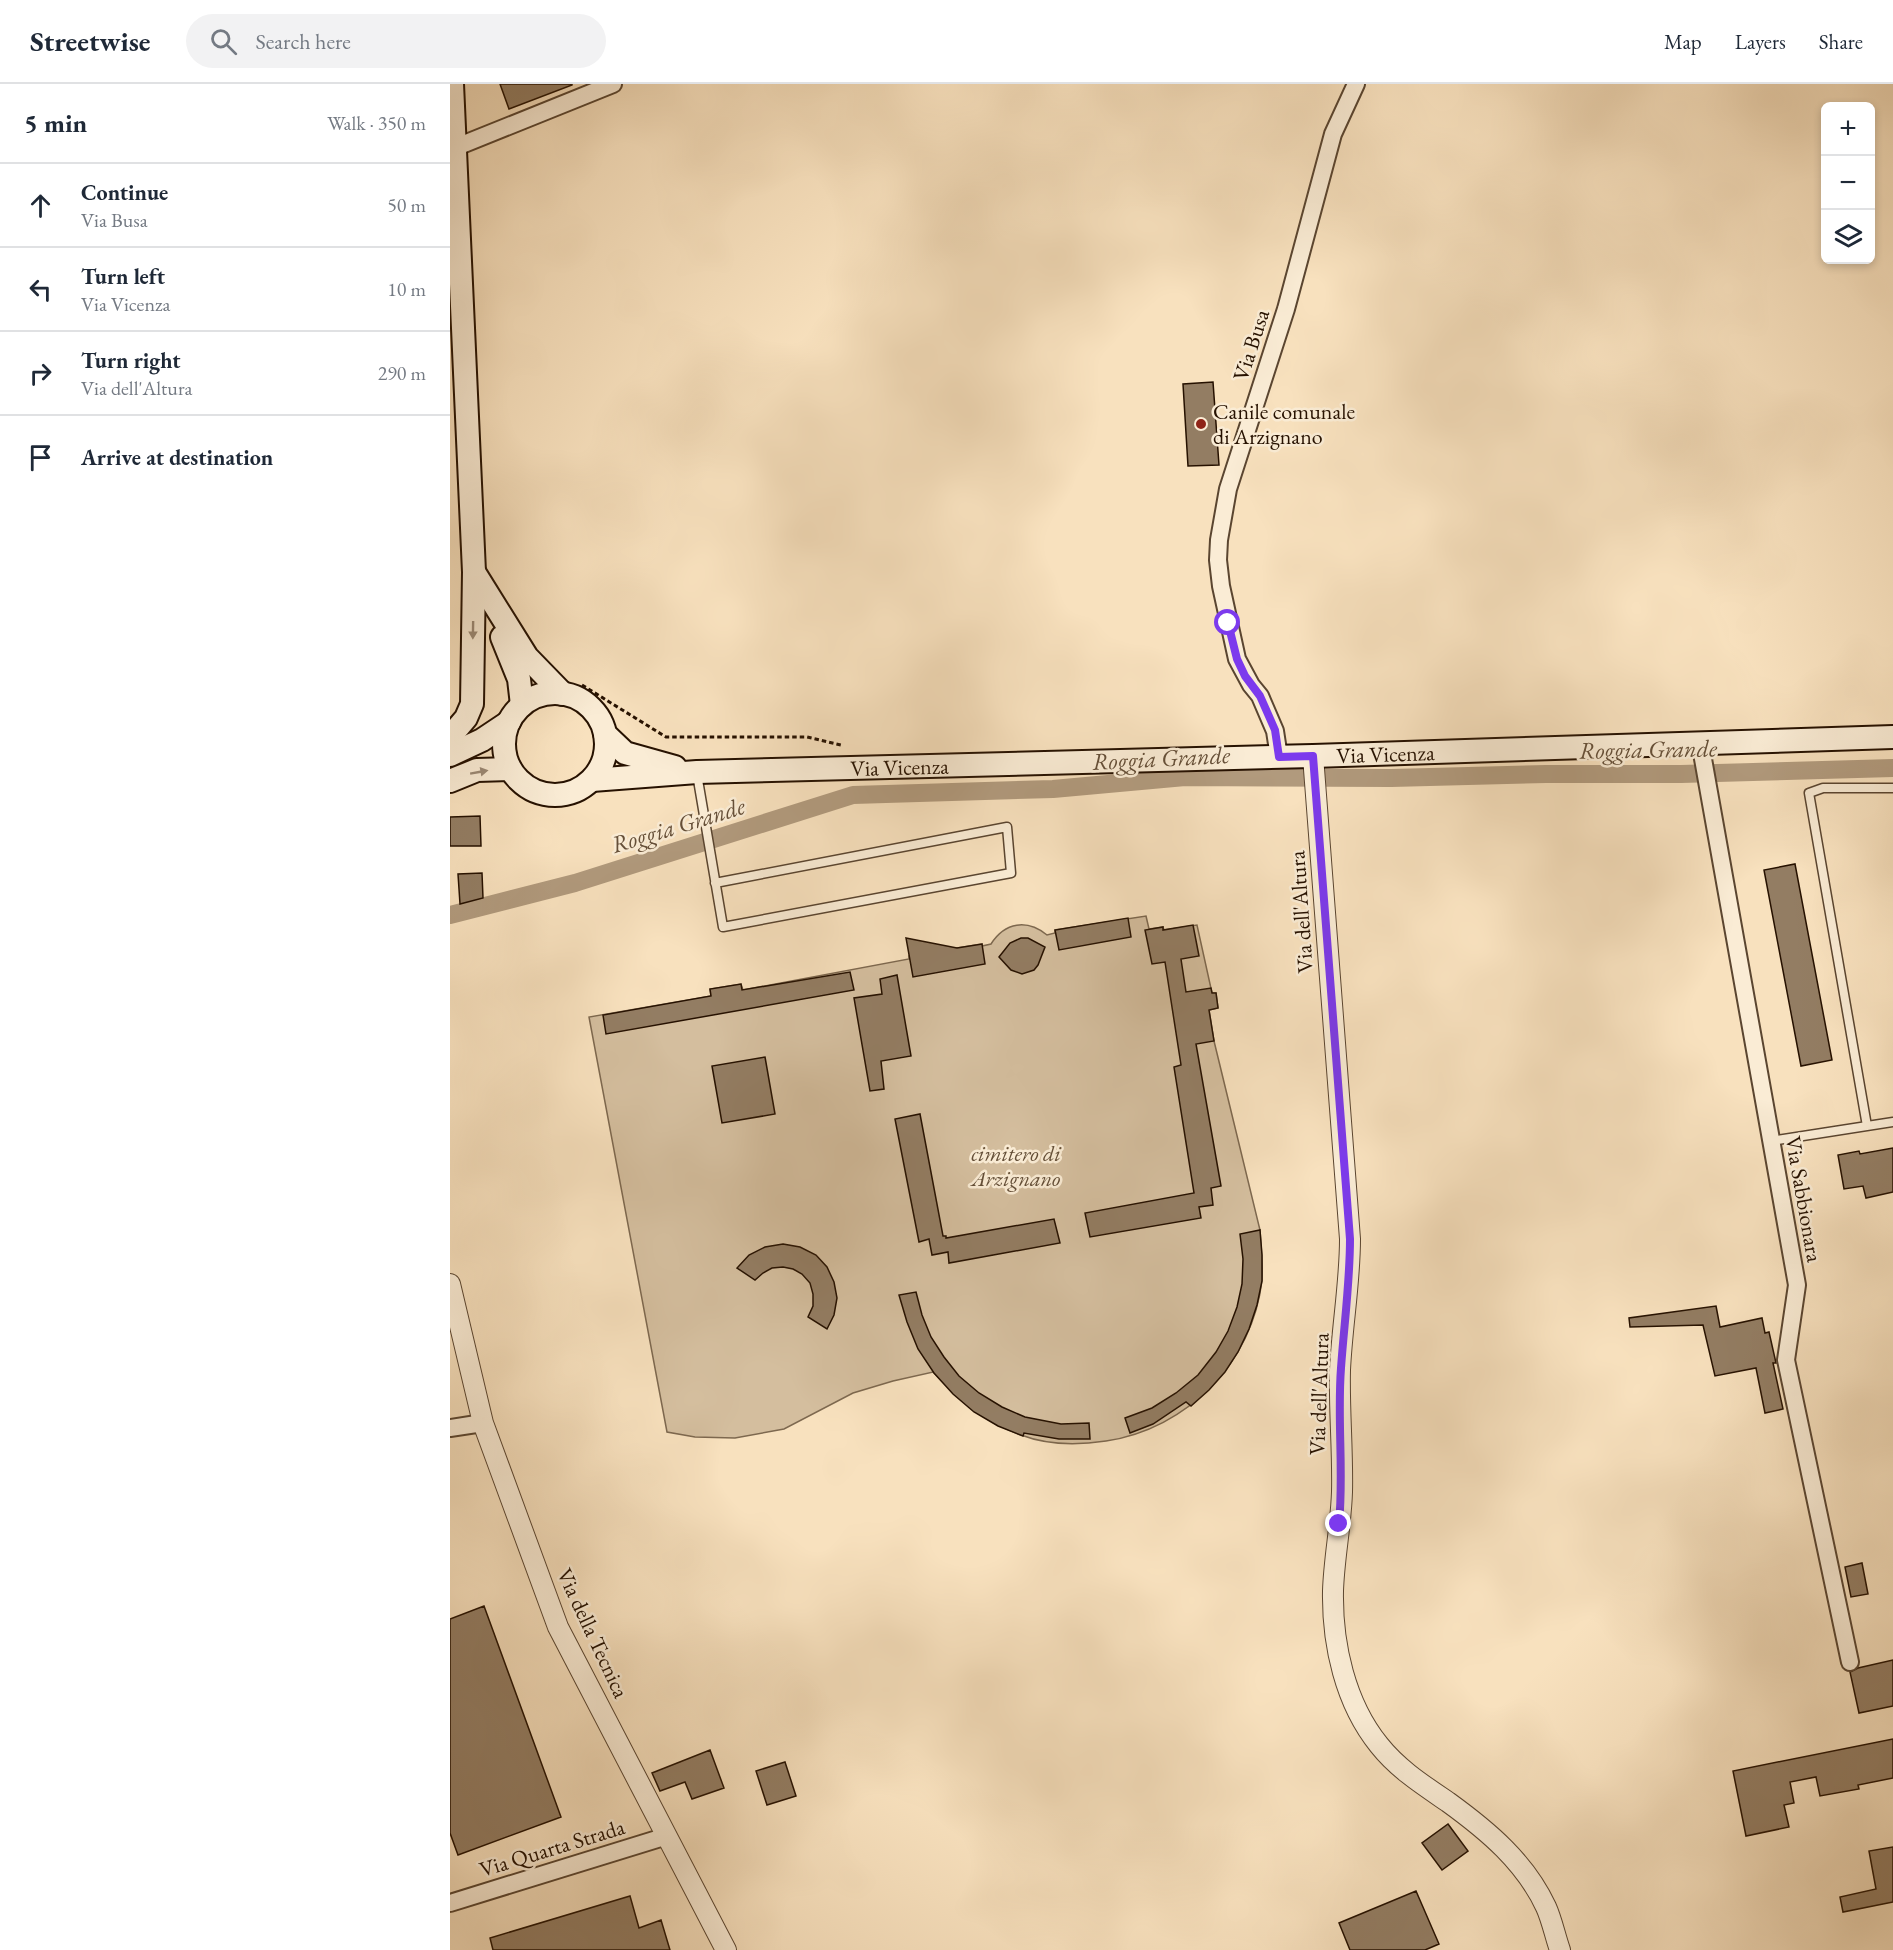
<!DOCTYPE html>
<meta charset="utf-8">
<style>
body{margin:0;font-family:"EB Garamond",serif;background:#f2f2f3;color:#1f2937}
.controls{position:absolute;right:18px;top:18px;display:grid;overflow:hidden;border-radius:9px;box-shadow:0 3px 9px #0003}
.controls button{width:54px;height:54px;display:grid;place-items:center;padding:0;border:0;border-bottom:2px solid #e0e1e3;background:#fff;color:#1f2937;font:30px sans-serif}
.stop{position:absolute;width:18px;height:18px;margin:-14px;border:4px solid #7c3aed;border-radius:50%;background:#fff}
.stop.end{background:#7c3aed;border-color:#fff;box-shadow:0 2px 6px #0008}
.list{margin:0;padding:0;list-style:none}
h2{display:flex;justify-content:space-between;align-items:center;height:78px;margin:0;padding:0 24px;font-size:26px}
h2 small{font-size:20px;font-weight:400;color:#747a83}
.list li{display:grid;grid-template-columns:39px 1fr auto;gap:18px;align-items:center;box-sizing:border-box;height:84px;padding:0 24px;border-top:2px solid #e0e1e3}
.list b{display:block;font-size:22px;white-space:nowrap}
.list p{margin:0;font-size:20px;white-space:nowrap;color:#747a83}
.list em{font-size:20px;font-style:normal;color:#747a83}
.icon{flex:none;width:33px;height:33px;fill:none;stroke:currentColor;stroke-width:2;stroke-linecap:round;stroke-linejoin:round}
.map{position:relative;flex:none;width:1443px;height:1866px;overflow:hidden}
header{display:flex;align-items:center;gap:36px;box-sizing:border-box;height:84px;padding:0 30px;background:#fff;border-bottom:2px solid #e0e1e3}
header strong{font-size:28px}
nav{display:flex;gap:33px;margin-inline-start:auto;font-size:21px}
.search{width:420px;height:54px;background:#f2f2f3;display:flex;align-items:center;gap:15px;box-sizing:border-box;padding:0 21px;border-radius:33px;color:#747a83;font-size:22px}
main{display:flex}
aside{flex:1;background:#fff}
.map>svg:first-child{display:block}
.green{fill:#d4be9e;stroke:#7d684f;stroke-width:1.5}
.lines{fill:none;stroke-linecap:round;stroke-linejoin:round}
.canal{stroke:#b19a7d;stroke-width:18}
.building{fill:#937d63;stroke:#261100;stroke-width:1.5}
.service-casing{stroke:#5a4530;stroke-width:11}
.minor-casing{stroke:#5a4530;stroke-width:20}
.tertiary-casing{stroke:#5a4530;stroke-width:22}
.secondary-casing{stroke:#261100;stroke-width:26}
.path{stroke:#261100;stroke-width:3;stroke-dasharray:4.5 3;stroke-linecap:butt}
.service{stroke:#faecd5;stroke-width:8}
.minor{stroke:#faecd5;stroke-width:16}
.tertiary{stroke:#faecd5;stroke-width:20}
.secondary{stroke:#faecd5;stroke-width:22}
.oneway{fill:#9b8975}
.route{stroke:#7c3aed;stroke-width:8}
.poi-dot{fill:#8f2418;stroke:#faecd5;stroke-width:2}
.labels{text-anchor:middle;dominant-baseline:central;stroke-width:5;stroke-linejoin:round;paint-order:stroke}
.street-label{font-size:22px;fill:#261100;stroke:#faecd5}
.poi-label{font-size:22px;fill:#261100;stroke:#faecd5;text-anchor:start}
.park-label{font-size:22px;font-style:italic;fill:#634e37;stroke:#faecd5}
.water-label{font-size:24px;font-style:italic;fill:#654f38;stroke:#faecd5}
</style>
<header>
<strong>Streetwise</strong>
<div class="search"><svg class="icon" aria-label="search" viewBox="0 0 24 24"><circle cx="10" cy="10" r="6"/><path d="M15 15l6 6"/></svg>Search here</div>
<nav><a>Map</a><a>Layers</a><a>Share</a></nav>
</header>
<main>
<aside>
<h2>5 min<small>Walk · 350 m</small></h2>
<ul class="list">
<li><svg class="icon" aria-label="ahead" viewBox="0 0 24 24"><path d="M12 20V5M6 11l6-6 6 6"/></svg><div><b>Continue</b><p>Via Busa</p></div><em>50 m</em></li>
<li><svg class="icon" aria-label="left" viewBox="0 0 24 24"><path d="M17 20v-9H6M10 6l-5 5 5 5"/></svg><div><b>Turn left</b><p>Via Vicenza</p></div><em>10 m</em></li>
<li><svg class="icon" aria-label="right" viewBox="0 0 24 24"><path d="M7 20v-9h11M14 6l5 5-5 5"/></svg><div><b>Turn right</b><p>Via dell'Altura</p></div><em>290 m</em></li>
<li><svg class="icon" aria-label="arrive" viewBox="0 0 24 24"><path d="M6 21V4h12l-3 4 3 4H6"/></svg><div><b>Arrive at destination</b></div></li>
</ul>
</aside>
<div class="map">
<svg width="1443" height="1866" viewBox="0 0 1443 1866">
<rect width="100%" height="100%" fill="#f8e1be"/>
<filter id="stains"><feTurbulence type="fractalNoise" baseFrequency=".00333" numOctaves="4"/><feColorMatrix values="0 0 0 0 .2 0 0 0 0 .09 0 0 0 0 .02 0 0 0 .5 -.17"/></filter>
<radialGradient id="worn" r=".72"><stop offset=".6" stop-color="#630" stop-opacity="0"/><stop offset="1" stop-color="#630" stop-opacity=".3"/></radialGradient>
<path class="green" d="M696,832l3,13 14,-2 1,3 33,-5 15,68h4l2,15 -9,2 5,31 46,189c1,17 3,33 2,50 -9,82 -75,149 -156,161 -27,4 -59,4 -85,-6 -34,-12 -63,-36 -88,-63l-40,9 -40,12 -69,36 -49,9 -40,-1 -28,-5 -78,-415 122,-21 -1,-7 31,-5 2,6 166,-31v-3l73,-12v2l9,-2c14,-22 36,-25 56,-9l8,-2v-3z"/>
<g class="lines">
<path class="canal" d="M0,831l125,-32 278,-88 200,-6 132,-12 206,1 155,-4h135l212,-6"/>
</g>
<path class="building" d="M50,0h72v1l-63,24z
M763,298l6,83 -31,1 -5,-82z
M30,732l1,30h-31v-29z
M1345,780l37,196 -31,6 -37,-196z
M32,789l1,25 -23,6 -2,-30z
M678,834l3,19 -72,13 -4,-20z
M743,841l6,31 -18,3 5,33 25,-4 1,5h4l2,15 -9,2 5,31 -18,3 25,142 -10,2 2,17 -14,2 2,11 -111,19 -5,-24 109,-20 -20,-126 7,-2 -16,-103 -13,2 -7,-34 18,-3v3z
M456,854l51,10 25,-4 3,20 -72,13z
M571,854h7l17,9 -7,18 -4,5 -12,4 -11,-4 -12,-13 11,-14z
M400,888l4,18 -248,44 -3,-19 108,-19 -1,-7 31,-5 1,6z
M447,891l14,81 -30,5 3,28 -14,2 -16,-93 28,-4 -2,-15z
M315,973l10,57 -53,9 -10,-57z
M470,1030l23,122h3v2l108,-19 6,24 -111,20 -1,-11 -16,3 -3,-16 -10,3 -24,-123z
M1443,1064v44l-27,6 -3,-12 -19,3 -6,-34 21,-4 1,3z
M810,1146l2,25v26l-5,24 -8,24 -11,23 -13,20 -16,18 -18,16 -5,-4 -33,22 -23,9 -5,-15 27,-10 24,-15 22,-18 18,-23 12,-21 9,-24 5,-23 1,-25 -3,-25z
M333,1160l17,3 16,8 11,12 7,15 3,16 -3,17 -7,14 -19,-12 5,-11v-12l-3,-11 -8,-9 -9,-5 -10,-2 -11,1 -9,5 -8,7 -18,-12 12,-13 16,-8z
M466,1208l6,23 9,22 13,20 15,19 20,17 23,14 23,10 36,7 28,-1 1,16h-31l-35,-6 -1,3 -25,-10 -24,-14 -21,-18 -19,-21 -16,-24 -11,-27 -8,-27z
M1266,1222l4,21 42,-9 3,15 4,-1 7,31h-3l10,46 -18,4 -9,-45 -41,8 -12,-51 -73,2 -1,-9z
M1412,1479l6,31 -17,3 -6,-30z
M34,1522l77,211 -103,38 -8,-22v-214z
M1443,1576v46l-34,7 -9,-41 8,-4z
M1443,1655v39l-35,7 1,4 -39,7 -4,-19 -26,5 4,21 -10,2 5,22 -43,9 -13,-65z
M260,1666l14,38 -32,11 -7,-17 -25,9 -8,-18z
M335,1678l11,34 -29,9 -11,-34z
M998,1740l20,27 -26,19 -20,-27z
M1443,1763v55l-50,10 -3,-15 36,-8 -7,-38z
M966,1807l23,53 -14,6h-75l-11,-27z
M180,1812l9,32 22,-8 9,30h-177l-3,-12z"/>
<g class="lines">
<g class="service-casing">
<path id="service" d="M247,690l26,153 288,-54 -4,-46 -292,56
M1417,1042l-58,-333 14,-5h70
M1321,1057l122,-19"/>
</g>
<g class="minor-casing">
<path id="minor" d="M4,64l159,-64
M1250,658l97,543 -11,75 64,302
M829,673l-4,-26 -15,-35 -9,-11 -14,-26 -16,-73 -3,-26 1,-20 9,-51 58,-180 47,-175 23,-50
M0,1344l33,-5
M0,1819l217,-67"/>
</g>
<g class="tertiary-casing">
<path id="tertiary" d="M863,672l37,483c0,44 -8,87 -10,131 -1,41 3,81 2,122 -1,33 -8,66 -9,99 -1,53 12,112 46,154 19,24 44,40 69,57 40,29 77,60 98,105 6,13 9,29 14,43
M0,1200l33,139 75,204 168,323"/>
</g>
<g class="secondary-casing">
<g id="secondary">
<path d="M24,488l53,85 36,37"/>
<path d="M52,553l17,42 3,26"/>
<circle cx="105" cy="660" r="51"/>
<path d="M155,650l20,19 50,14"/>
<path d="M0,653l16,-19 6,-14 2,-132 -22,-488"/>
<path d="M0,671l32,-15 27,-18"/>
<path id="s1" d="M142,696l105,-8 616,-16 580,-19"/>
<path d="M0,697l27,-11 33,-1"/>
</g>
</g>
<path class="path" d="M132,601l84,52h141l34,8"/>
<use href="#service" class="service"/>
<use href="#minor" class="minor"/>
<use href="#tertiary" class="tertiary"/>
<use href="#secondary" class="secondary"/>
</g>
<defs><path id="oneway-solid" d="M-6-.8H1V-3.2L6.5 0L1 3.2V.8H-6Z" transform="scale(1.5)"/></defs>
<g class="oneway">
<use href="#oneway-solid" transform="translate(23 546) rotate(91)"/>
<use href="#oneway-solid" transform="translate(29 688) rotate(-10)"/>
</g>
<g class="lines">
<path class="route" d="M778,539l9,36 8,17 15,20 15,34 4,27 34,-1 37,483c0,43 -6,86 -9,129 -4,52 3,104 -2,156"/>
</g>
<circle class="poi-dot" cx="751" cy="340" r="6"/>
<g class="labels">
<g class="street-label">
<text transform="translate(801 261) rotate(-72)">Via Busa</text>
<text stroke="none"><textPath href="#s1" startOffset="794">Via Vicenza</textPath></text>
<text stroke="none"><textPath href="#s1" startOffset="308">Via Vicenza</textPath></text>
<text transform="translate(851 828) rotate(-94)">Via dell'Altura</text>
<text transform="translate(1354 1115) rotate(80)">Via Sabbionara</text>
<text transform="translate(869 1310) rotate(-88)">Via dell'Altura</text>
<text transform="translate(143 1549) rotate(65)">Via della Tecnica</text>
<text transform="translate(102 1764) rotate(-17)">Via Quarta Strada</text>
</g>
<g class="poi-label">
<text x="763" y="327">Canile comunale<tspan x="763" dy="25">di Arzignano</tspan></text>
</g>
<g class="park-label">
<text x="566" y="1069">cimitero di<tspan x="566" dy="25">Arzignano</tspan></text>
</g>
<g class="water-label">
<text transform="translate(1198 665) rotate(-1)">Roggia Grande</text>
<text transform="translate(711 674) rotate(-3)">Roggia Grande</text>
<text transform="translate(228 741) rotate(-17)">Roggia Grande</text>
</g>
</g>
<rect width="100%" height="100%" filter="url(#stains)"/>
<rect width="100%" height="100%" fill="url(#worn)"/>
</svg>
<div class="controls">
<button>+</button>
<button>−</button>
<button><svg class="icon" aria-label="layers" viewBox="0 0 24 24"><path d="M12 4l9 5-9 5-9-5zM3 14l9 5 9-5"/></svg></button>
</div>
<div class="stop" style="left:778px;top:539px"></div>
<div class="stop end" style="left:889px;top:1440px"></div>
</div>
</main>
